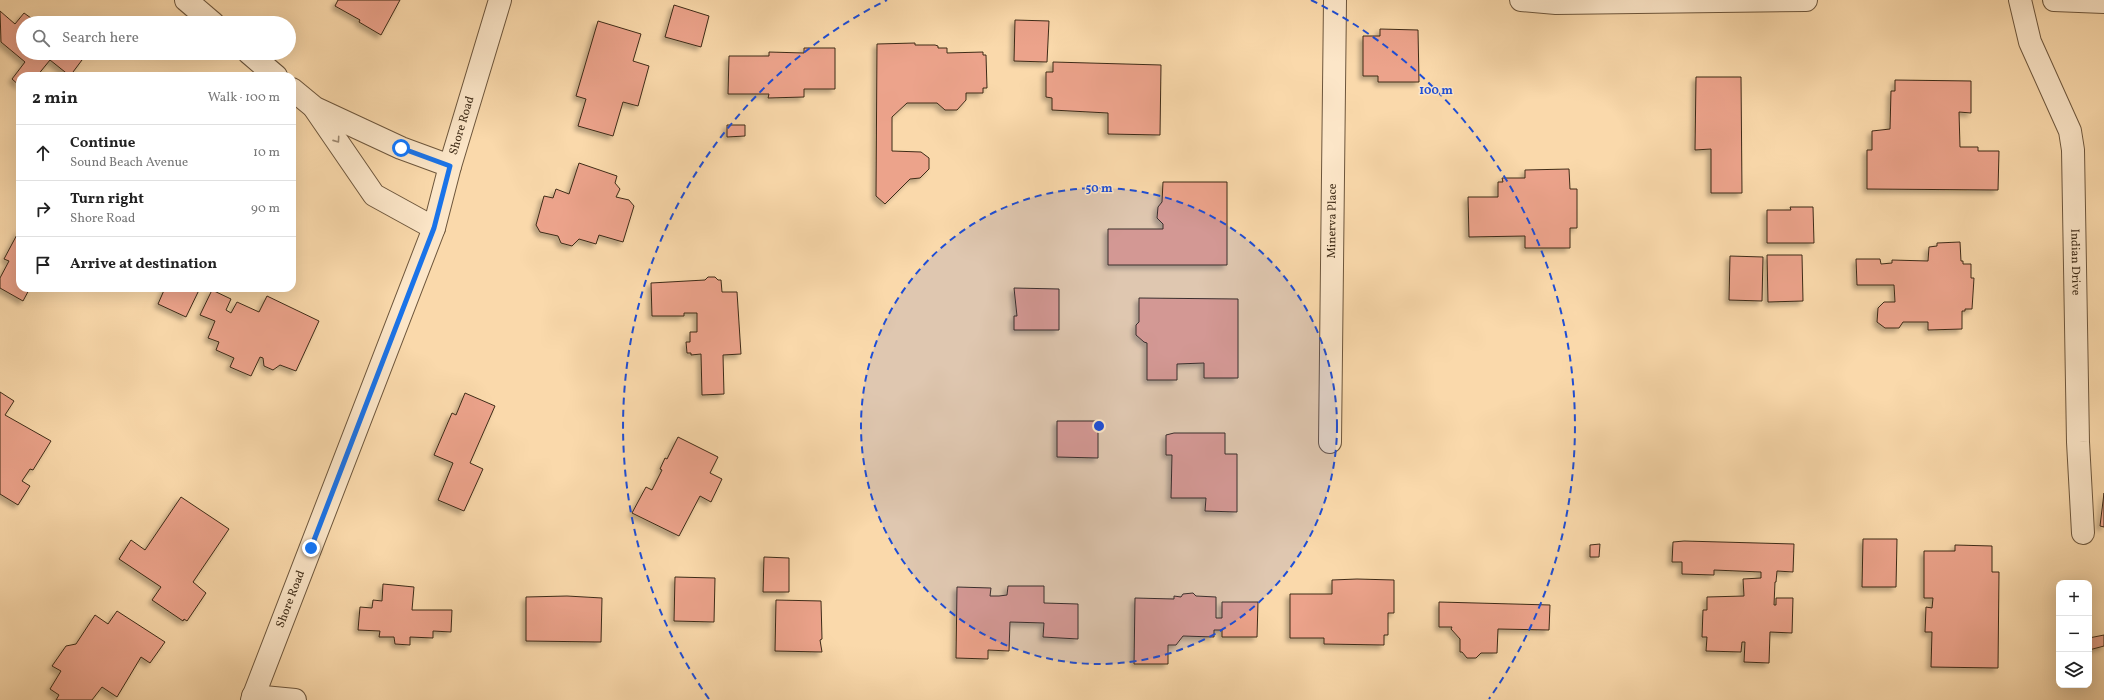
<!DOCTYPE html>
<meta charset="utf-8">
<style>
body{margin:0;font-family:Vollkorn,serif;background:#f2f2f2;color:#222}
.controls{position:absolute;right:12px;bottom:12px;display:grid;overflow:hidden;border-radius:8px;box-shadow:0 4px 16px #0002}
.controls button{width:36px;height:36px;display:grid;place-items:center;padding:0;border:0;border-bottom:1px solid #e0e0e0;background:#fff;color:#222;font:20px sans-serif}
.stop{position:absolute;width:12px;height:12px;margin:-9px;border:3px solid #1a73e8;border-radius:50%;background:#fff}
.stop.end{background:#1a73e8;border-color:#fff;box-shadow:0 1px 4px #0008}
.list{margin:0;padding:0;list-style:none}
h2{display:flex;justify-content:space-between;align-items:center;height:52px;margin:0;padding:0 16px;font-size:17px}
h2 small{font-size:13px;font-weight:400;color:#767676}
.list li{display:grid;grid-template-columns:26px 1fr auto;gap:12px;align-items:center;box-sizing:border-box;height:56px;padding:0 16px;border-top:1px solid #e0e0e0}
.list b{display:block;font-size:15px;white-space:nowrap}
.list p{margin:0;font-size:13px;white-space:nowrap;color:#767676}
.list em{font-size:13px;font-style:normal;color:#767676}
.icon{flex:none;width:22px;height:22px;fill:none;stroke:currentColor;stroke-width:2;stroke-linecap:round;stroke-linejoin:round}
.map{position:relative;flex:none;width:2104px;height:700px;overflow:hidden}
.search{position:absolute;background:#fff;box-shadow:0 4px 16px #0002;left:16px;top:16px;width:280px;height:44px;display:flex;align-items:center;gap:10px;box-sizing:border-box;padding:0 14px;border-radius:22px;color:#767676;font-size:15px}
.panel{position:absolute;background:#fff;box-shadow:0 4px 16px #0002;left:16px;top:72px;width:280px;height:220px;border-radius:12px}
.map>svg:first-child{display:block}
.building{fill:#eca38b;stroke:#3e2b17;filter:url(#shadow)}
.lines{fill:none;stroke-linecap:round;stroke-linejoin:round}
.street-casing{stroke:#6d563c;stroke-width:24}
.street{stroke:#fce6c8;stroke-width:22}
.oneway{stroke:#9d8870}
.route{stroke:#1a73e8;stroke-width:5}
.ring{fill:none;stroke:#1d4ed8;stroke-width:2;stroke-dasharray:7 5}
.labels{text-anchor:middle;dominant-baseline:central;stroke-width:3;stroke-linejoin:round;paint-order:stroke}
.street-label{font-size:12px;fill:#3e2b17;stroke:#fce6c8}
.centre{fill:#1d4ed8;stroke:#fce6c8;stroke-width:2}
.ring-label{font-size:12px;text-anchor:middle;font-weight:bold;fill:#1d4ed8;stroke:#fce6c8;stroke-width:3;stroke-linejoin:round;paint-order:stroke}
</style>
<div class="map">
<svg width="2104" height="700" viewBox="0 0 2104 700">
<defs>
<filter id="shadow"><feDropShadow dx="-3.5" dy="3.5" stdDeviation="2" flood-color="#0004"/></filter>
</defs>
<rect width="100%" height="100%" fill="#fad9ab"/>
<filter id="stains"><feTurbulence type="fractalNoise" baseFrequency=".005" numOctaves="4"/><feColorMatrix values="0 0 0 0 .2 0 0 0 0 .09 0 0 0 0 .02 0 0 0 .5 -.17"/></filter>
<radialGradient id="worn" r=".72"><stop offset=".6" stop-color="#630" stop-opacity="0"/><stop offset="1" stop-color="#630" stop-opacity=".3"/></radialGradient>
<path class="building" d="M338,0h62l-19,35 -22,-13 1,-2 -25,-14z
M674,5l35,11 -8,31 -36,-10z
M0,11l15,13 9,-11 14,10h-15v30h50l9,7 -12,16 -20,-16 -13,16h-17v10l-8,-7 13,-17 -24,-20z
M1015,20l34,1 -2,41 -33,-1z
M598,21l43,13 -8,27 16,5 -11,40 -15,-4 -10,34 -35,-10 8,-27 -10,-3z
M1380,29l38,1 1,52h-41v-6h-15v-40h17z
M915,43v2h20l3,1v2h9v5l36,-1v3h3l1,33h-4v5h-17v7l-9,10h-12l-8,-7h-30l-15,14v34l29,1 8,6v11l-9,9 -10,1 -25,25 -9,-8 1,-152z
M804,48h31v41h-31v8l-36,1 1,-4h-41l1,-38h40v-4l35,1z
M1053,62l108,3 -1,70 -52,-1v-21l-56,-3v-12l-6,-1v-25h7z
M1696,77h45l1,116h-31v-44l-16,1z
M1895,80l76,1v32l-12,-1 1,35h18v4h21l-1,39 -131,-1v-39h5v-19l18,-2 1,-38h4z
M727,125h18v11l-18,1z
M579,163l38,13 -2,7 5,6 -4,8 13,3 5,6 -11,36 -24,-7 -3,9 -17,-5 -7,7 -11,-3 -3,-7 -18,-4 -4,-7 8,-29 9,2 3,-9 13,5z
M1569,169l1,20h7v39h-7v20h-45v-12l-56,1 -1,-40h30v-15h5l-1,-4h23v-8z
M1163,182h64v83h-119v-36h55v-5l-6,-6 1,-11 4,-5z
M1790,207h23l1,36h-47v-33h24z
M20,229v59h10l-7,13 -23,-13v-10l9,-17 -5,-2z
M1960,242l1,19h2v3h8v14h3l-2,31h-7v2h-3v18l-34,1v-8h-25l-4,6h-14l-8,-6 1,-14 6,-6h11l-1,-17h-37l-1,-26h24l1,5 11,-1v-3l36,1 1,-14 8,-1v-3z
M1767,255h35l1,46 -35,1z
M1730,256l33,1 -1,44 -33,-1z
M708,277h7l3,3h3l1,12h15l4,62 -18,1 1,39 -22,1 -1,-41 -10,1v-2h-4l-1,-11h4v-10h7v-19h-13v3h-32l-1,-33 54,-3z
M165,288h35l-14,29 -28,-13z
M1014,288l45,1v41h-45v-14h3z
M212,290l19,9 -5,11 5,3 6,-11 22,10 8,-16 52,25 -23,50 -16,-6 -7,5 -9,-4 -1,-8 -3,-1 -9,19 -21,-9 4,-9 -18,-8 3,-8 -11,-4 7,-17 -15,-6z
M1139,298l99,1v79h-34v-15l-27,1v16h-30v-37l-3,-1 -8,-7v-10l3,-3z
M0,392l14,9 -9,14 46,26 -18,29 -3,-1 -8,12 8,5 -12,19 -18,-11z
M465,393l30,13 -25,57 13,6 -19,42 -26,-11 15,-37 -19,-8 18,-42 4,2z
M1057,421h41v37l-41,-1z
M1174,433h51v21h12v58l-32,-1 1,-13h-35l1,-43h-6v-20z
M678,437l40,20 -8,16 12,6 -11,23 -11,-6 -21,40 -47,-23 14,-26 6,3 10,-20 -2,-1 5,-11 2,1z
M2104,493v34l-4,-1z
M181,497l48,32 -36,53 13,11 -19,28 -3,-2 -1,2 -31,-21 9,-13 -42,-28 12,-19 14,10z
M1863,539h34l-1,48h-34z
M1684,541l110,3 -1,28 -16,-1 -1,11h-1l-1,23h2v-7h17l-1,35 -22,-1 -1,31 -25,-1 1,-20h-3l-1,10 -35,-1 1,-14h-5l1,-27h4v-13l37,-1 -1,-17 18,-1v-6l-47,-2v5l-32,-1v-12h-10l1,-20z
M1600,544l-1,13h-9v-12z
M1955,545l37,1v26h7l-1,96 -67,-1 1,-35h-7l1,-25 6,1 1,-10h-9v-47h31z
M764,557l25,1v34h-26z
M675,577l40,1 -1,44 -40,-1z
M1357,579l37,1v33h-6v22h-4v10l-60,-1v-6h-34v-44h42v-14z
M383,584l31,3 -2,23h40l-1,22 -18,-1v7l-23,-1v8l-15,-1 -1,-7h-15l1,-6 -22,-1 2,-23 12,1 1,-8 9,1z
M1008,586h36v17l34,1v35l-35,-2 1,-14 -34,-1 -1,29 -21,-1v9l-32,-1 1,-71 34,1 -1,8h9l8,-1z
M1193,593l3,3 20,1v21h6v-16h36l-1,35h-35v-7h-8v7l-31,-1 -7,9h-8v19h-34l1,-66 39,1v-3l7,1 2,-3z
M567,596l35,2 -1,44 -75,-1v-44z
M776,600l45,1 1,38 -2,1 2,12 -47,-1z
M1439,602l111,3 -1,25 -51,-1 -1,24h-16l-5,5h-9l-5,-6h-2v-13l-9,-10 1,-2h-13z
M117,611l48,31 -15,21 -9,-6 -24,40 -15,-10 -10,13h-36l3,-5 -9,-6 11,-18 -9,-5 14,-20 10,-2 19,-29 13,9z
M2104,635v11l-15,4v-12z"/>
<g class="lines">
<g class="street-casing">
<g id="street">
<path d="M186,0l27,23"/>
<path d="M1521,0l35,3 250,-3"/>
<path id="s1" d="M2020,0l10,42 40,89 3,19 5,292 5,91"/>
<path d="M2054,0l50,2"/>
<path d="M249,53l27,23"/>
<path d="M292,89l23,19 86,40 49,18"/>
<path d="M315,109l59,86 60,33"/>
<path id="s2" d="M1330,442l5,-442"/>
<path d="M253,696l42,4"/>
<path id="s3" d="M252,700l182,-472 16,-62 50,-166"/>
</g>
</g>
<use href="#street" class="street"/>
</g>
<defs><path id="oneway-chevron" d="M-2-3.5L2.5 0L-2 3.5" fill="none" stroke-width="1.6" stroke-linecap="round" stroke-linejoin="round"/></defs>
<use class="oneway" href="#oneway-chevron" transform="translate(337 140) rotate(55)"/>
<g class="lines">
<path class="route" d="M311,548l123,-320 16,-62 -49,-18"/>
</g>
<circle cx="1099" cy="426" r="238" fill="#1d4ed8" fill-opacity=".12"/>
<g class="ring">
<circle cx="1099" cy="426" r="238"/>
<path d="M709 699A476 476 0 0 1 887 0M1311 0A476 476 0 0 1 1489 699"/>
</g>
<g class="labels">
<g class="street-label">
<text stroke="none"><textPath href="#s3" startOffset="612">Shore Road</textPath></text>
<text stroke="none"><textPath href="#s2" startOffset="221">Minerva Place</textPath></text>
<text stroke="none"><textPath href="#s1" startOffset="272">Indian Drive</textPath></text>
<text stroke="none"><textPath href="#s3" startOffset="108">Shore Road</textPath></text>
</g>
</g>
<circle cx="1099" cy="426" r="6" class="centre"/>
<g class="ring-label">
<text x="1436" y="94">100 m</text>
<text x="1099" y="192">50 m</text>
</g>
<rect width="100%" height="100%" filter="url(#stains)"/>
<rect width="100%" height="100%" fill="url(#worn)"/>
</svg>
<div class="controls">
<button>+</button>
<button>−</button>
<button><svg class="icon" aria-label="layers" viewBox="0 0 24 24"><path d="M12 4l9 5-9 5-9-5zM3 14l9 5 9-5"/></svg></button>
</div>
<div class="stop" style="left:401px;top:148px"></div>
<div class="stop end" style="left:311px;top:548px"></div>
<div class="search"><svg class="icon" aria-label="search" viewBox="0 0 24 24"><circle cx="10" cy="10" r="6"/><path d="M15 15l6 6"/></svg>Search here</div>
<section class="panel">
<h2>2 min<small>Walk · 100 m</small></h2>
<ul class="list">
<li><svg class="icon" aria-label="ahead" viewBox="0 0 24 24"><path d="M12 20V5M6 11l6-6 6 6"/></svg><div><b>Continue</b><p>Sound Beach Avenue</p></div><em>10 m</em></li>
<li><svg class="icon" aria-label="right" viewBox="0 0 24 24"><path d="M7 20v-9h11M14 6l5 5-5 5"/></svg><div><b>Turn right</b><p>Shore Road</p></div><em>90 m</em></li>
<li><svg class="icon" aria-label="arrive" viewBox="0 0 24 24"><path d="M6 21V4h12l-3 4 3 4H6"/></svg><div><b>Arrive at destination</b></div></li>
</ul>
</section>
</div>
